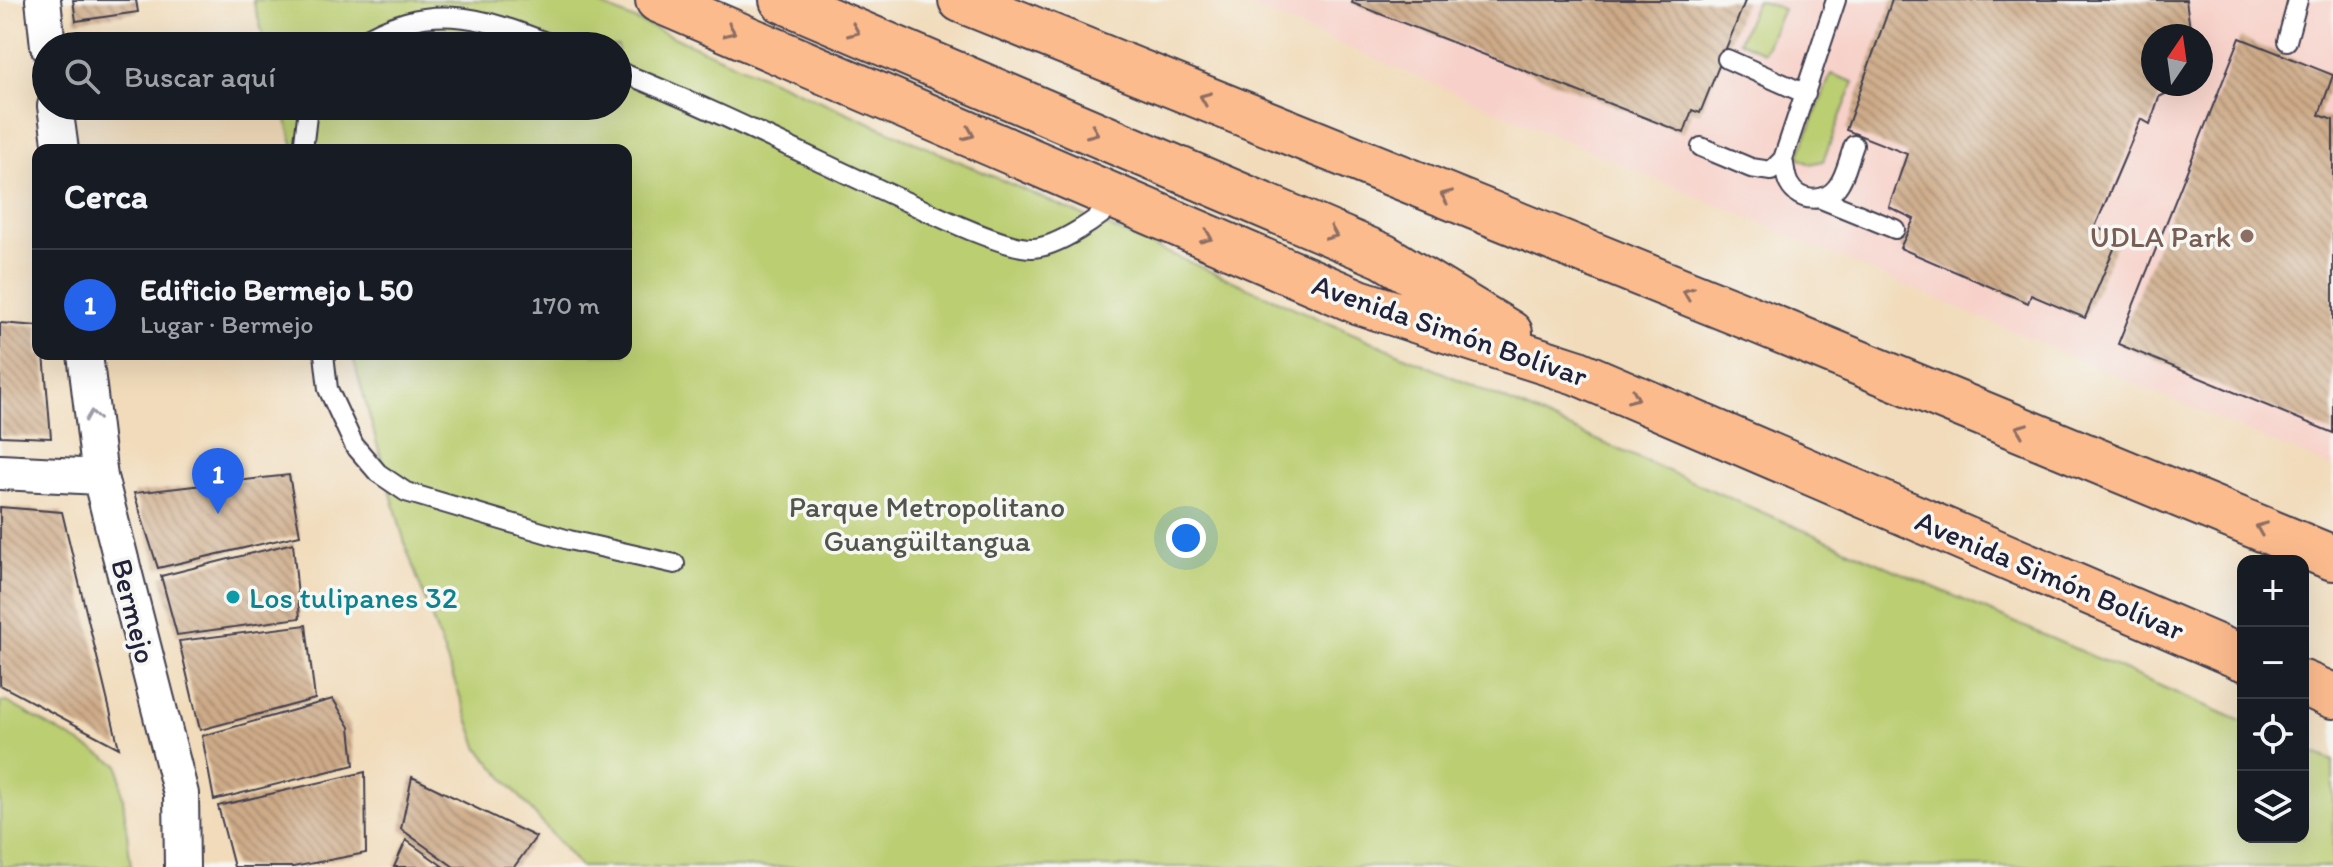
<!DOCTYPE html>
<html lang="es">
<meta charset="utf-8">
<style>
body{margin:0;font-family:Itim,sans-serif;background:#20242c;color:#f1f3f6}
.controls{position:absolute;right:24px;bottom:24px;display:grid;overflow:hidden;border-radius:16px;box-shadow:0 8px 32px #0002}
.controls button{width:72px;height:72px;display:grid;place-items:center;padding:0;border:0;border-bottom:2px solid #363941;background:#171b24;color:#f1f3f6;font:40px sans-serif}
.compass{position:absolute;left:2141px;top:24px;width:72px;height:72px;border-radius:50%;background:#171b24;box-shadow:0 8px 32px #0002;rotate:13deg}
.you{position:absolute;left:1186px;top:538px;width:28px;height:28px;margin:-20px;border:6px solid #fff;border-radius:50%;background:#1a73e8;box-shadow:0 0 0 12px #1a73e833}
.badge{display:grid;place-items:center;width:52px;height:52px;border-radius:50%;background:#2563eb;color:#fff;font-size:26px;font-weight:700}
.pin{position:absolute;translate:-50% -66px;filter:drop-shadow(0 2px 4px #0008)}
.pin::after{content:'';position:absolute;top:42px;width:28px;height:24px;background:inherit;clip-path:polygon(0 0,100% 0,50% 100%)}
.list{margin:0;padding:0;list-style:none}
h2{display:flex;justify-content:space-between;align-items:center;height:104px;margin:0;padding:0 32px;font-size:34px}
h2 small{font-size:26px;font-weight:400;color:#9ea1a6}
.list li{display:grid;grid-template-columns:52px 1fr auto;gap:24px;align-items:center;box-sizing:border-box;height:112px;padding:0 32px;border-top:2px solid #363941}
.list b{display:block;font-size:30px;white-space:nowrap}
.list p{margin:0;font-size:26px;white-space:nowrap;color:#9ea1a6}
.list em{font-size:26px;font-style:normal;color:#9ea1a6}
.icon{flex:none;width:44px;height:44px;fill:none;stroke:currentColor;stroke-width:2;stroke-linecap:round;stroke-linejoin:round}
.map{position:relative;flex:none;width:2333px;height:867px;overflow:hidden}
.search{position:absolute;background:#171b24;box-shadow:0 8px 32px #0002;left:32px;top:32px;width:600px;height:88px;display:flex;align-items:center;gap:20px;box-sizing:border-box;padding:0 28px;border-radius:44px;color:#9ea1a6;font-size:30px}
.panel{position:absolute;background:#171b24;box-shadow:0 8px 32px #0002;left:32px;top:144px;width:600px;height:216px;border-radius:16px}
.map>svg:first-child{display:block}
.built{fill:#f7d1c9;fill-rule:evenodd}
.green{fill:#bbce72;stroke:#6e7856;stroke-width:2}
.building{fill:url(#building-back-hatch)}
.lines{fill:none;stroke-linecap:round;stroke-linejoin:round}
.lane-casing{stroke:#413e4e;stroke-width:22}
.street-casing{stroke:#413e4e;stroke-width:38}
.highway-casing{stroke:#413e4e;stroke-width:48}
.lane{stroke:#fff;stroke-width:18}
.street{stroke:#fff;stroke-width:34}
.highway{stroke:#fbbb8d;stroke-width:44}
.oneway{stroke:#8e6e64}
.oneway2{stroke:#9c9ca7}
.education-dot{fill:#8d6e63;stroke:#f6f6f2;stroke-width:3}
.culture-dot{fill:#0f9aa8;stroke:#f6f6f2;stroke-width:3}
.labels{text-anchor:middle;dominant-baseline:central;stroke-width:7;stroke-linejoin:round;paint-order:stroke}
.education-label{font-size:30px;fill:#785e54;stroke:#f6f6f2;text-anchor:end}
.street-label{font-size:30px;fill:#22223b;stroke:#f6f6f2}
.park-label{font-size:30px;fill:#50564c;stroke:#f6f6f2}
.culture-label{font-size:30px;fill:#0d838f;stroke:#f6f6f2;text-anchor:start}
</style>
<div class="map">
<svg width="2333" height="867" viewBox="0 0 2333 867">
<defs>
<pattern id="building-back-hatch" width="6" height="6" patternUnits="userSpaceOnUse" patternTransform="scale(2)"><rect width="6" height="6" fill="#ceab88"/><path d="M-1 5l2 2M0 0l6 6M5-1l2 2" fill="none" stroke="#a78b70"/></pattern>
</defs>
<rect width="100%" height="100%" fill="#f6f6f2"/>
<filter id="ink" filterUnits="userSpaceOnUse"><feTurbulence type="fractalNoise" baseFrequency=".0125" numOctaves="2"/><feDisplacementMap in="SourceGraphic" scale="16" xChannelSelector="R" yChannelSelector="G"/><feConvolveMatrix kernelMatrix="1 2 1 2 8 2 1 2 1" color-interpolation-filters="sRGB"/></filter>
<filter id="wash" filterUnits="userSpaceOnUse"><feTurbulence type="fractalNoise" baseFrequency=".006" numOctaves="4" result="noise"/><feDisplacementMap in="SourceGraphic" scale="32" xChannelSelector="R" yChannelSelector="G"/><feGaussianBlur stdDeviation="1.8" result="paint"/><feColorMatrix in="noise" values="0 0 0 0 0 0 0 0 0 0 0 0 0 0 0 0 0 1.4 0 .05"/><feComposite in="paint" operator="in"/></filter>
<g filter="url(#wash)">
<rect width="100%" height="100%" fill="#f1dbba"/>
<path class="built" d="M1234,0h1099v468l-976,-417zM2153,36h48v48h-48z"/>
<path class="green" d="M253,0h336l1654,722v115h60v-89l30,13v106h-1753l-101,-118 -73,-202 -54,-193h274v-204h-331l-13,-44h336v-60h-352z
M1757,0l26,9 -19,43 -25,-11z
M1831,74l23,8 -31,79 -13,3 -10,-5 -1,-4z
M0,702h7l112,63 12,102h-131z"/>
<g id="blocks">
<path class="building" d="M73,0h63l2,12 -62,9z
M1353,0h389l3,1 -45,112 -8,-3 -8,23 -332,-130z
M1892,0h294l5,36h-38v48h32l-26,13 -9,27 -9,-5 -46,108 24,10 -34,81 -54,-23 -3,8 -128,-55 14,-29 -25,-12 18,-53 -61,-24z
M2240,38l93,37 -14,40 14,5v313l-215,-89z
M0,323l38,3v28h6l7,84 -51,-2z
M289,475l11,60 -142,33 -24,-75z
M0,507l62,5 57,236 -119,-63z
M293,543l7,75 -123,17 -16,-59z
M306,625l9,74 -115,31 -21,-89z
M333,699l17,28 4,38 -140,35 -12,-64z
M365,772l1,81 -73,14h-59l-16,-61z
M412,777l124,60 -22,30h-60l-53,-38z
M406,840l38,27h-50z"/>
</g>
</g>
<g filter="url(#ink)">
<use href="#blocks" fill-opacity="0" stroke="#413e4e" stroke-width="2"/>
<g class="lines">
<g class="lane-casing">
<path id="lane" d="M2287,41l11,-41
M353,46c75,-46 123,-32 203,0
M1727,59l79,35
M618,71c98,39 193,87 289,131 28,13 98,47 126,46 24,-1 68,-30 84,-48
M1701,147l50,21 20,3 12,-12 53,-159
M303,150l4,-34 5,-10
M1783,159c2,8 2,18 6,25 10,19 36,19 48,3 9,-11 12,-30 17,-42
M1821,199l74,30
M324,354l4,35 26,56 24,28 28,19 163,48 106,24"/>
</g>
<g class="street-casing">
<path id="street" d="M43,0l5,46
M55,106l6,44
M85,354l15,123 81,317 1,73
M0,472l100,5"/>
</g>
<g class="highway-casing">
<path id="highway" d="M658,0l701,302 217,70 667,286
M782,0l601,256 127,77
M961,0l799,322 573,236
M2303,683l30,13"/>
</g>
<use href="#lane" class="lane"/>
<use href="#street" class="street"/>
<use href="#highway" class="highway"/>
</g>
<defs><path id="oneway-chevron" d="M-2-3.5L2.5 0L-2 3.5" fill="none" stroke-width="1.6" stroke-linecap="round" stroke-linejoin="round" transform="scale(2)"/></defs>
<g class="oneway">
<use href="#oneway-chevron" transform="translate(730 31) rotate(23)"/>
<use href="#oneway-chevron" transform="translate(854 31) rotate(23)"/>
<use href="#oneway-chevron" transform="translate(1205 98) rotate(-158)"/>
<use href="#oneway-chevron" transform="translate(1093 132) rotate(23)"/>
<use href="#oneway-chevron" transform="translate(969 134) rotate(23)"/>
<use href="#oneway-chevron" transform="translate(1446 196) rotate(-158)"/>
<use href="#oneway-chevron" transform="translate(1332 234) rotate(23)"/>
<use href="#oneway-chevron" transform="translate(1207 237) rotate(23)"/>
<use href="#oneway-chevron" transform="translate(1688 293) rotate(-158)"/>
<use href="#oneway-chevron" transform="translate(1634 397) rotate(23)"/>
<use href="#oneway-chevron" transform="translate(2021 429) rotate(-158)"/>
<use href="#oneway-chevron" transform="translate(2261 528) rotate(-158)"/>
</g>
<use class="oneway2" href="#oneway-chevron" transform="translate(92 416) rotate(-97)"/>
</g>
<circle class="education-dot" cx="2247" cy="236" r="8"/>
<circle class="culture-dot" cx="233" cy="597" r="8"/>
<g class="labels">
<g class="education-label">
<text x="2231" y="236">UDLA Park</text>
</g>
<g class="street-label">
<text transform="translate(1450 330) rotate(19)">Avenida Simón Bolívar</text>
<text transform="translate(2050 575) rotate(23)">Avenida Simón Bolívar</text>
<text transform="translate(134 611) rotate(76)">Bermejo</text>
</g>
<g class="park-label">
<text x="927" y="506">Parque Metropolitano<tspan x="927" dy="34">Guangüiltangua</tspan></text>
</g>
<g class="culture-label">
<text x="249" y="597">Los tulipanes 32</text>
</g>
</g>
</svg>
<div class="controls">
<button>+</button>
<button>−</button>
<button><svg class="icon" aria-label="locate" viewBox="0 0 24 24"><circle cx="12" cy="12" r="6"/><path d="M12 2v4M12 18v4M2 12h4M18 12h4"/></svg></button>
<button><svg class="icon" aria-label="layers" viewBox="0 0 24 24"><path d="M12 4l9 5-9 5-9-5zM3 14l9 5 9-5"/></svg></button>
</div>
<svg class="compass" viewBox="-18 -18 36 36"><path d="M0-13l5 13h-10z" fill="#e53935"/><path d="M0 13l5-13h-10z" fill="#9ea1a6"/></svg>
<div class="you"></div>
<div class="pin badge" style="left:218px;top:514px">1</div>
<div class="search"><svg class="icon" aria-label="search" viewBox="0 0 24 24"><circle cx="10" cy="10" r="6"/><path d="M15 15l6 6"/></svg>Buscar aquí</div>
<section class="panel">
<h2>Cerca<small></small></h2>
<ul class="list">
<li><span class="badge">1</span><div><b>Edificio Bermejo L 50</b><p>Lugar · Bermejo</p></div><em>170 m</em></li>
</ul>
</section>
</div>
